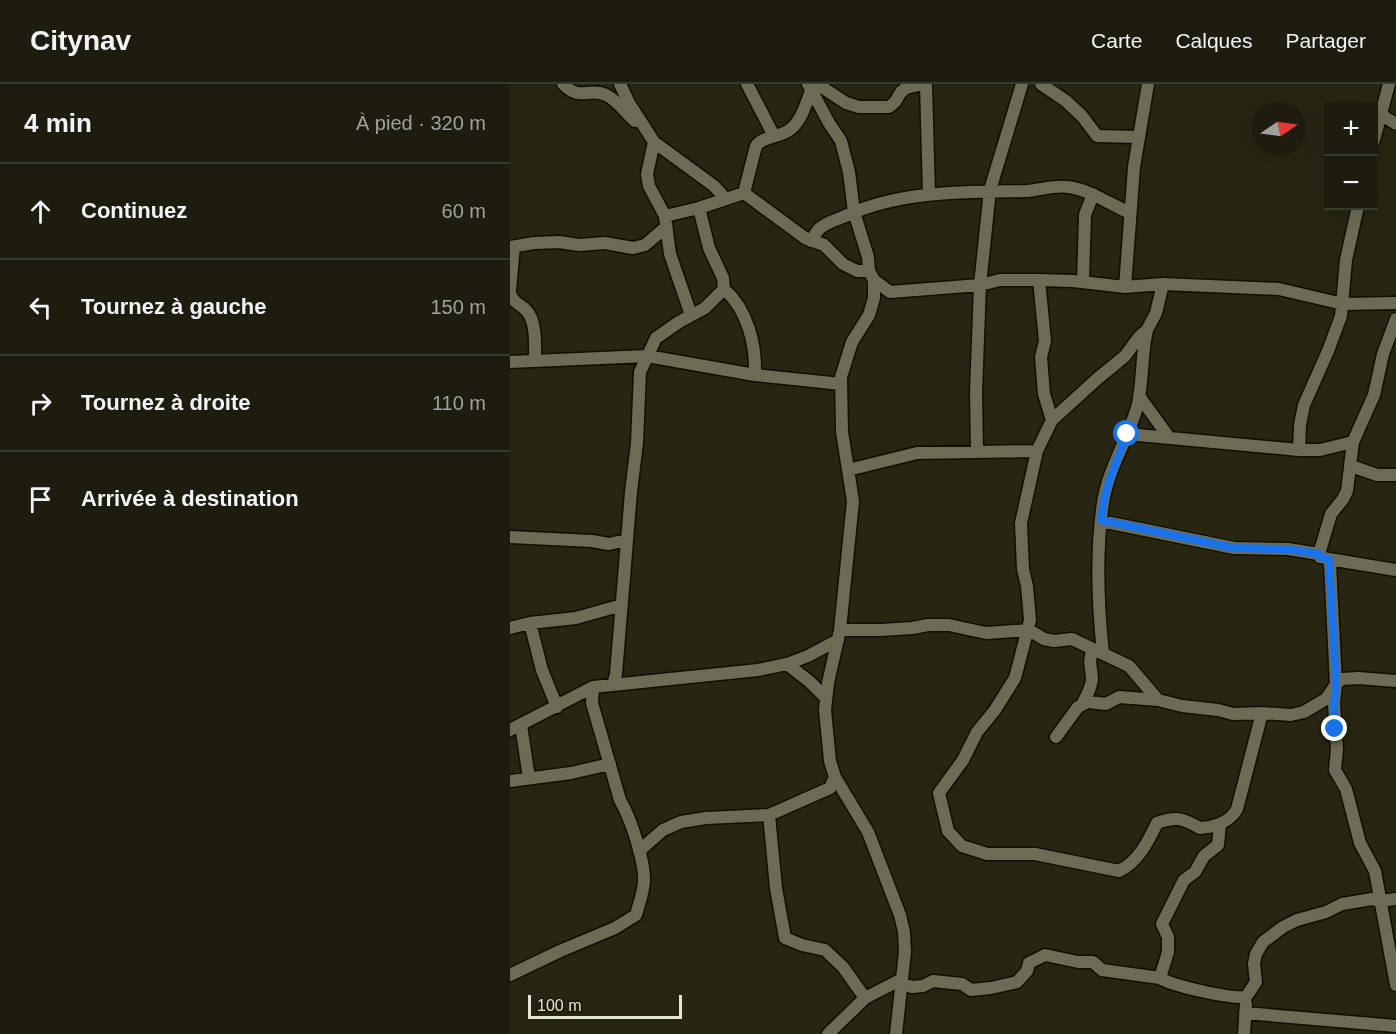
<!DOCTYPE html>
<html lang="fr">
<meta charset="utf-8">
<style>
body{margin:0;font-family:Helvetica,sans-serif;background:#2a291c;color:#f1f3f6}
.controls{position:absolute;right:18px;top:18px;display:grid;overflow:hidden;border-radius:0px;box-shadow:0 6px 24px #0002}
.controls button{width:54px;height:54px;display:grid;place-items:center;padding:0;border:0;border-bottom:2px solid #3b3a2e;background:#1d1c0e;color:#f1f3f6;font:30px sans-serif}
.compass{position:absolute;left:742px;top:18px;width:54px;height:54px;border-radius:50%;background:#1d1c0e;box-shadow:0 6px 24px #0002;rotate:77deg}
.scale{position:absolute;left:18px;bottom:15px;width:154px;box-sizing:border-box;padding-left:6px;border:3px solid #e4e4d8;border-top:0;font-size:16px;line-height:21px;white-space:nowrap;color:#e4e4d8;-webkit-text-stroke:4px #1e1d09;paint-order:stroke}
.stop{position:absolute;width:18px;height:18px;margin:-14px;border:4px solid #1a73e8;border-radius:50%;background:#fff}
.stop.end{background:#1a73e8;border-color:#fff;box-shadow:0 2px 6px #0008}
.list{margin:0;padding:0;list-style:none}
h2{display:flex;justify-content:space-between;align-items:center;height:78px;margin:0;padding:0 24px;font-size:26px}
h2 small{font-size:20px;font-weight:400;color:#a0a19e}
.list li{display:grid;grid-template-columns:39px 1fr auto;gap:18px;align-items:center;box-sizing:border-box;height:96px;padding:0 24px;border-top:2px solid #3b3a2e}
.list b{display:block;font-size:22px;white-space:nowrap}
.list em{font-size:20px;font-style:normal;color:#a0a19e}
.icon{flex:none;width:33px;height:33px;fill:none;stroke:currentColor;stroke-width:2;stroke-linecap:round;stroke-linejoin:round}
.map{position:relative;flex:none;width:886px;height:950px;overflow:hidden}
header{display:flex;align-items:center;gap:36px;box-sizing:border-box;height:84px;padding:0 30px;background:#1d1c0e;border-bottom:2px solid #3b3a2e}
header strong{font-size:28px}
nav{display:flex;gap:33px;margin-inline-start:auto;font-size:21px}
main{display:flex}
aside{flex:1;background:#1d1c0e}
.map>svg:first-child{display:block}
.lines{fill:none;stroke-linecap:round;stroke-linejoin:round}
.minor-casing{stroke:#100f01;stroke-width:15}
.minor{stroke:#6c6b55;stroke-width:12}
.route{stroke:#1a73e8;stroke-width:8}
</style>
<header>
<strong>Citynav</strong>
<nav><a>Carte</a><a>Calques</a><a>Partager</a></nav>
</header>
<main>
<aside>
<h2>4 min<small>À pied · 320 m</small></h2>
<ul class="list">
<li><svg class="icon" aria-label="ahead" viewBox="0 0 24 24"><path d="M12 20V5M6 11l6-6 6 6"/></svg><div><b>Continuez</b></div><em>60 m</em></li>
<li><svg class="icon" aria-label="left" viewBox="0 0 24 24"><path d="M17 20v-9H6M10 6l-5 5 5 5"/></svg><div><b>Tournez à gauche</b></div><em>150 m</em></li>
<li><svg class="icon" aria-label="right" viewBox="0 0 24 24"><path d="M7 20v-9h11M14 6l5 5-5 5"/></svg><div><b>Tournez à droite</b></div><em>110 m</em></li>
<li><svg class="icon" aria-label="arrive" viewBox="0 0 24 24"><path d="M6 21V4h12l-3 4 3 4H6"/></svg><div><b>Arrivée à destination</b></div></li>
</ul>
</aside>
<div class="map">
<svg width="886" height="950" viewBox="0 0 886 950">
<rect width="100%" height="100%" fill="#272613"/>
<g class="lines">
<g class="minor-casing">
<path id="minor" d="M53,0c17,18 26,3 43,11 12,6 19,17 29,26
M110,0l9,19 25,39 60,44 12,13
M237,0l27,52
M298,0l21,39 12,18 8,31 5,40 14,45 1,14 5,9 16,12 90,-7 20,-5h39l34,1 52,6 38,-3 116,5 64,15 53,-1
M307,0l29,19 13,4h30l6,-5 6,-10 5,-4 17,-4
M416,0l3,111
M531,0l25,17 16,15 15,20 42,1
M870,30l16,10
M864,56l15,-56
M144,58l-7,32 2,12 16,30 5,38 21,61
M234,109l61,45 19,7 19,19 14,7h12
M155,132l34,-8
M301,157c3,-4 5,-9 8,-12 6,-6 16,-9 24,-12 57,-27 122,-25 184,-26 13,-1 28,-6 41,-4 23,3 41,17 62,26
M0,163l24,-4 25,-1 20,3 26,-2 28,5 12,-3 21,-18
M364,196v18l-5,17 -17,27 -11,35 1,55 11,69 -13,129 -12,53 -3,27 5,51 5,16 33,55 32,83 4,17 1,20 -9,82
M529,196l6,61 -4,16 3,37 8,26
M573,198l2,-67 8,-21
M615,203l9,-120 14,-83
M214,205c24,21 32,56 31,86
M0,206l4,-43
M0,209c3,10 9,10 16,17 11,11 9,37 9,51
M886,235l-13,35 -9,41 -21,47 -6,49 -4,8 -12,15 -12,40 1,3 9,2 1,4 6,121 -2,19 3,46 -2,21 11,19 14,54 15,28 21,114
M637,246l-8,7 -14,19 -28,23 -45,41 -15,31 -16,72 2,46 4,17 3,34 -11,43 -4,15 -20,32 -18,22 -14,28 -24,33 9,38 14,15 25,8h48l84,17c19,-9 29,-29 38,-48 19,-7 25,-5 43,5 14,-1 30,-6 37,-19l25,-96 29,2 13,-3 22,-13 10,-15 6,-5 16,-1 38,3
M0,278l137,-6 108,19 86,9
M629,312l29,40
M617,350l172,16h21l33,-8
M789,366l1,-25 4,-20 24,-54 13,-35 5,-56 12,-54
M467,367l-1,-59 4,-107 10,-95 32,-106
M841,382l26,9h19
M338,386l69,-17 120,-2
M591,437l133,27 54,1 31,5
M0,453l82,4 17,3 18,-4
M819,475l67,11
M20,539l12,47 15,37
M0,544l20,-5 46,-5 46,-13
M330,546h41l31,-2 16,-3h21l37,8 43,-3 15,9 10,2 18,-2 57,27 29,34 24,6 36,4 15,4 29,-1
M593,569c-5,-47 -7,-104 0,-150 5,-35 26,-65 35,-99 4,-20 4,-44 7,-64l2,-10 9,-17 7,-29
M277,580l23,18 16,16
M103,601l3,-11 15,-182 6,-49 3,-71 16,-34 23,-16 26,-14 19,-19 -1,-11 -14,-30 -10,-40 45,-15 12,-47c6,-9 21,-9 30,-14 15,-8 19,-26 25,-41
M572,621c4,-8 10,-18 10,-27 -1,-12 -4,-17 1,-28
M11,641l8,53
M0,646l83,-43 165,-17 29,-6 21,-8 30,-16
M546,653l22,-30 10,-5 18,2 13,-7 39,3
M0,697l61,-8 39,-9
M259,731l7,73 9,50 17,7 23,5 18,17 22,31
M129,767l24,-21 18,-8 25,-4 63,-3 61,-27 5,-11
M0,891l50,-24 55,-23 21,-13c3,-11 7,-22 8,-33 1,-21 -13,-63 -24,-82l-28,-97 1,-16
M650,894l8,-26v-15l-6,-13 22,-44 11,-8 9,-16 14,-11 2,-21
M392,900l10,3 11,-1 10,-5 29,3 9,6 20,-2 26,-6 10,-11 2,-8 16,-8 33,7h15l9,8 58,8c12,8 72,21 86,19l10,-15 -2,-18 2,-10 7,-12 20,-15 14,-7 29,-8 16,-8 30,-5 8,2 16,-2
M735,929l151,13
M318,950l37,-36 37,-19
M734,950l2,-30"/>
</g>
<use href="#minor" class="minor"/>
</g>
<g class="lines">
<path class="route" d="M617,350c-11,31 -23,52 -26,86l133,28 54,1 31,5 1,3 9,2 7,125 -2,19 1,26"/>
</g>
</svg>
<div class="controls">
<button>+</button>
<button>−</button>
</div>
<svg class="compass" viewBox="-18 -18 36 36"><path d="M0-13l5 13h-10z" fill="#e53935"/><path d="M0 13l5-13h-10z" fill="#a0a19e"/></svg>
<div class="scale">100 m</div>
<div class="stop" style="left:617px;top:350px"></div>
<div class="stop end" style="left:825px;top:645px"></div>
</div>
</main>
